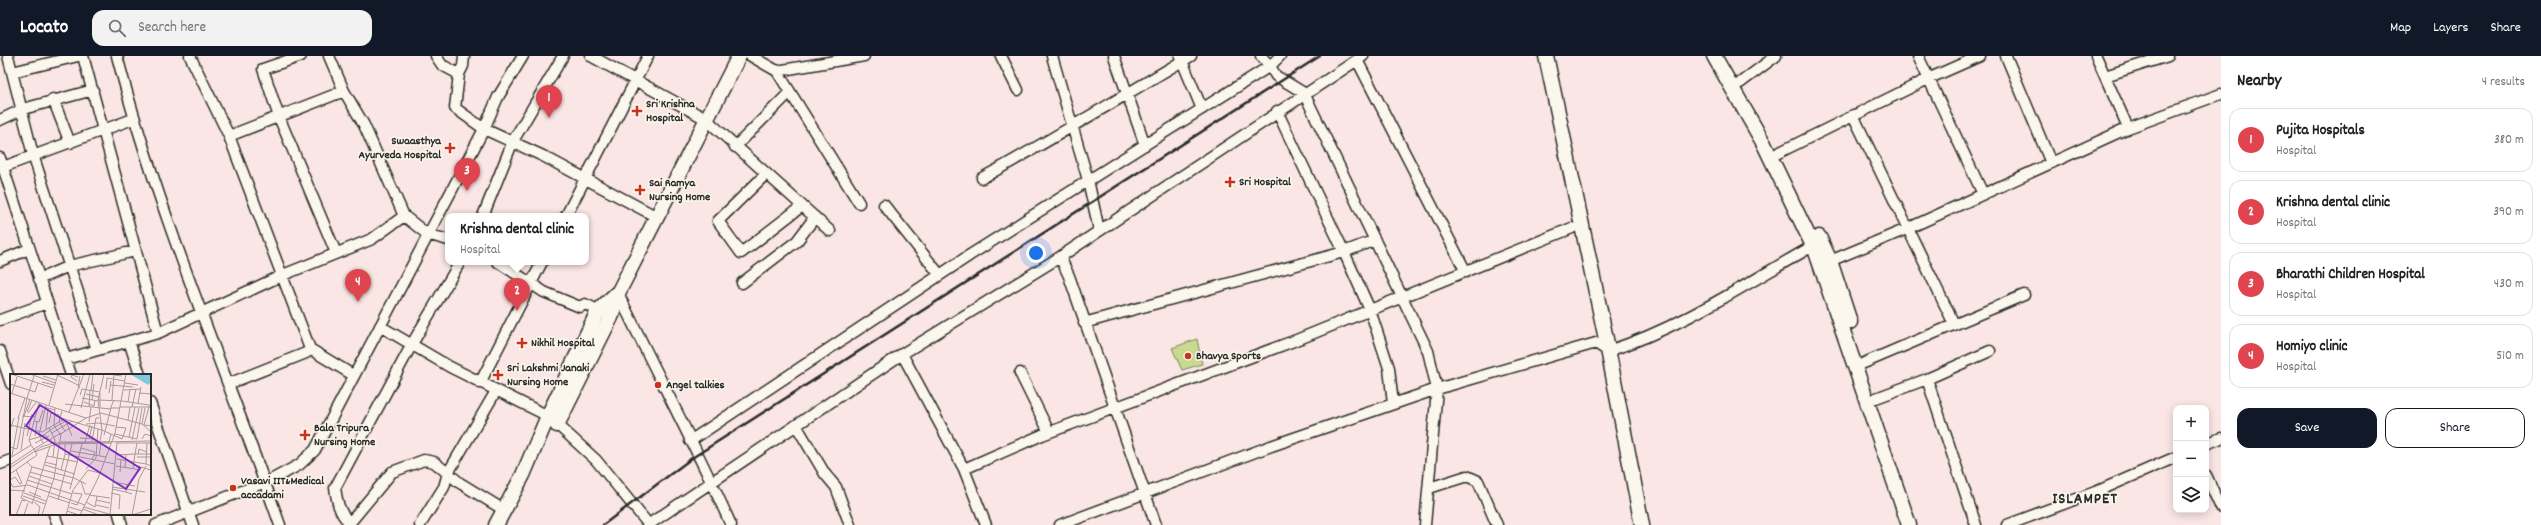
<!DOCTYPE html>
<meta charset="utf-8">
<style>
body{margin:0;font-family:Dekko,sans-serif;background:#f2f2f2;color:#202124}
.controls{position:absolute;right:12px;bottom:12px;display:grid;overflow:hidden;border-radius:8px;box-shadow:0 2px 10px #0003}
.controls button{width:36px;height:36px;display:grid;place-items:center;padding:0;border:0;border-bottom:1px solid #e0e0e0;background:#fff;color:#202124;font:20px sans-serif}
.you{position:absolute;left:1036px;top:197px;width:14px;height:14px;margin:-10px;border:3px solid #fff;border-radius:50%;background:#1a73e8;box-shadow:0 0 0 6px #1a73e833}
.badge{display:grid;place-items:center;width:26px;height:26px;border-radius:50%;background:#111827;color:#fff;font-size:13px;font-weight:700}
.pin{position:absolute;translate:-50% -33px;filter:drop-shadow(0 1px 2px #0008)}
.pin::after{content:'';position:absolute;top:21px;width:14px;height:12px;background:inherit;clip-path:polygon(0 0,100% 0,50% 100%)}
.popup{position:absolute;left:445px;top:157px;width:144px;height:52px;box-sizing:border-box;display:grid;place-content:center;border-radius:8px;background:#fff;filter:drop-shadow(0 1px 3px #0005);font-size:13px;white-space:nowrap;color:#757577}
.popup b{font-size:15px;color:#202124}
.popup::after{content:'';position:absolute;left:50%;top:100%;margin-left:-8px;border:8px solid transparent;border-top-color:#fff}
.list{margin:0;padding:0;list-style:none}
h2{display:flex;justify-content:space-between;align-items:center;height:52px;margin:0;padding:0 16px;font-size:17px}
h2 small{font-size:13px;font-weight:400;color:#757577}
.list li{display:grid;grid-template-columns:26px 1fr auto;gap:12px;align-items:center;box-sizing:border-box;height:64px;margin:0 8px 8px;padding:0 8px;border:1px solid #e0e0e0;border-radius:12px}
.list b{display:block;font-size:15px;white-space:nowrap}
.list p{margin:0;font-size:13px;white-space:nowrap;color:#757577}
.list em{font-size:13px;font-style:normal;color:#757577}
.actions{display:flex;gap:8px;padding:12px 16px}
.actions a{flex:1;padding:9px 0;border:1px solid #111827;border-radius:12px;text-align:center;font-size:14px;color:#111827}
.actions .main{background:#111827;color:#fff}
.icon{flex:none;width:22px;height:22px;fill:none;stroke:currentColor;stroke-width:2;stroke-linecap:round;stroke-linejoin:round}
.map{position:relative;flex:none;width:2221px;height:469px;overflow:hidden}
header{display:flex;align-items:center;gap:24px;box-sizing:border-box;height:56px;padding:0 20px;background:#111827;color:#fff}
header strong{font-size:19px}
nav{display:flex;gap:22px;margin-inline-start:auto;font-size:14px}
.search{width:280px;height:36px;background:#f2f2f2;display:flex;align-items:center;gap:10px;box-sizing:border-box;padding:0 14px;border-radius:12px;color:#757577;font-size:15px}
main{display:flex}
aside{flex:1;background:#fff}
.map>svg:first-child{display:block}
.green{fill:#c7da8f;stroke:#79825d}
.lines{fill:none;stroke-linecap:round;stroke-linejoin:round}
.street-casing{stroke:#2b2b2b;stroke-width:13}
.secondary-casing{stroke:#2b2b2b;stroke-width:17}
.street{stroke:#fbf7ec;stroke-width:10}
.secondary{stroke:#fbf7ec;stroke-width:14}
.rail{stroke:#2b2b2b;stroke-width:2.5}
.poi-dot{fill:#c8321e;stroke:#fbf7ec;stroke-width:1.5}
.labels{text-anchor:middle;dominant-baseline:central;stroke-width:3;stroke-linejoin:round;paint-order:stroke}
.poi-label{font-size:12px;font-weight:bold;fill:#2b2b2b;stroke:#fbf7ec;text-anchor:start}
.district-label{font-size:16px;font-weight:bold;letter-spacing:1px;fill:#2b2b2b;stroke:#fbf7ec}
.inset-road{fill:none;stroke:#a79b9a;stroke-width:1}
.view{fill:#7b2cbf;fill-opacity:0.15;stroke:#7b2cbf;stroke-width:2}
.inset-edge{fill:none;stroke:#2b2b2b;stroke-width:2}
</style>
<header>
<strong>Locato</strong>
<div class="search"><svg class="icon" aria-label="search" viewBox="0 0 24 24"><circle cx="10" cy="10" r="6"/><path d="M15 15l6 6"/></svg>Search here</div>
<nav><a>Map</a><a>Layers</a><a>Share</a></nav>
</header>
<main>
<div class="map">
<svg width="2221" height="469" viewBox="0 0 2221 469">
<rect width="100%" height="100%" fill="#fae6e4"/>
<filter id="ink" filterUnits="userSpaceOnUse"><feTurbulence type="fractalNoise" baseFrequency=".025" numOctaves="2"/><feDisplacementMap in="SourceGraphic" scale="8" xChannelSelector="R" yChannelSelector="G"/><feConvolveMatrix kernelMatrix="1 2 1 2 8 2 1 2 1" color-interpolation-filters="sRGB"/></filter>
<g filter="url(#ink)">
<path class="green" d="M1197,283l5,25 -20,6 -10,-22z"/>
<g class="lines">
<g class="street-casing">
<path id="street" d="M8,0l25,99 64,195
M117,0c42,160 108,313 163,469
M190,0l39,80 81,213 43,26
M301,0l-38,13 16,48 57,136
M329,0l15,35 20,34 40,91 23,18 21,6
M436,0l6,9 17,9
M523,0l-25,41 -14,32 59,27 114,61
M591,0l115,63 124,112
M751,0l26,15 82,132
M1001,0l17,34
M1052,0l36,124 11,50
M1114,0l31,89
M1180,0l22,53
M1261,0l9,10 6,10 28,17 124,258 9,38 -12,136
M1918,0l65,138
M2006,0l45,107
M2096,0l32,72
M1357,4l109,212
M777,15l87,-15
M12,16l66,-16
M2105,20l63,-20
M1740,27l36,-27
M53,43l17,44
M1277,55l67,141 31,-12
M1853,59l101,209
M0,64l23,-11 70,-19
M229,80l115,-45
M735,91l55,-55
M1778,97l152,-75 50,-22
M0,102l71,217
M3,111l130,-48
M766,118l-48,47 23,32 61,-47
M982,122c71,-39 139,-81 209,-122
M884,149l56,70
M483,160l30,-75 50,-85
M566,160l82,-160
M1060,201l9,19 87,249
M0,205l29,-12
M1830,205l79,-33 219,-100 93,-34
M498,206l46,30 36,15 5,-3 19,9
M39,223l30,-13 66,-15
M742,227l55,-42 18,-24
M618,237c37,78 78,153 113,232
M0,264l47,-17
M1084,267l260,-71 26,58 19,58 4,36
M380,270l70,41 98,49 48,44 53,65
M158,277l125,-58 89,-36 32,-23
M129,285l11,34
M0,295l11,33
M902,298l62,115 22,56
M66,303l92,-26 -75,-277
M1864,307l160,-68
M1020,317l29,59
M1927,323l49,146
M480,327l62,-121
M228,328l78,-31 4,-4
M1876,342l51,-19 63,-28
M150,347l43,122
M796,369l29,49 11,13 14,38
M690,385l280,-186 300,-189 10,-10
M2206,388l15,-6
M0,408l11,-4
M964,413l78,-34 257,-96 273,-111
M2206,419l15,33
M1429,432l38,-12 11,5 19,44
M54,458l4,11
M119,458l3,11
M349,466c-10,-9 -12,-21 -14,-34l77,-144 48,-82
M156,469l117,-46 26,-14 16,-15 169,-321 -29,-21 4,-34 4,-8 1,-10
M348,469l44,-53 32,-12 10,2 26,21 44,27
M420,469l24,-38 4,-14 48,-82
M648,469l254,-171 158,-97 303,-201
M1060,469l211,-79 166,-57 159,-46 12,8c73,-23 139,-68 205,-105
M2007,469l91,-34 78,-34"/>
</g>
<g class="secondary-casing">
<path id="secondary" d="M1546,0l60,283 36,186
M1714,0l50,88 52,108 93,273
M1819,181l11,24 20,61
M557,369l55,-110 6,-22 121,-237
M496,469l27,-50 25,-59 50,-105 19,-18"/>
</g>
<use href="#street" class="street"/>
<use href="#secondary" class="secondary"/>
<path class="rail" d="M603,469l89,-67 628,-402"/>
</g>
</g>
<g class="poi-dot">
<path d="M635 49h4v4h4v4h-4v4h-4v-4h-4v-4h4z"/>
<path d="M448 86h4v4h4v4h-4v4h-4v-4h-4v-4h4z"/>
<path d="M1228 120h4v4h4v4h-4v4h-4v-4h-4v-4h4z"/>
<path d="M638 128h4v4h4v4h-4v4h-4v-4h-4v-4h4z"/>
<path d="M520 281h4v4h4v4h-4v4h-4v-4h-4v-4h4z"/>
<circle cx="1188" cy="300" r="4"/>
<path d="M496 313h4v4h4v4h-4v4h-4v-4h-4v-4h4z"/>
<circle cx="658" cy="329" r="4"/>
<path d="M303 373h4v4h4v4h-4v4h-4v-4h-4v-4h4z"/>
<circle cx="233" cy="432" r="4"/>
</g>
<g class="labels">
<g class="poi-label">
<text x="646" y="48">Sri Krishna<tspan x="646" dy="14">Hospital</tspan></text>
<text x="441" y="85" text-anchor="end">Swaasthya<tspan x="441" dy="14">Ayurveda Hospital</tspan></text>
<text x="1239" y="126">Sri Hospital</text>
<text x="649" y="127">Sai Ramya<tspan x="649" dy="14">Nursing Home</tspan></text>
<text x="531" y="287">Nikhil Hospital</text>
<text x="1196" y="300">Bhavya Sports</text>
<text x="507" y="312">Sri Lakshmi Janaki<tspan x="507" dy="14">Nursing Home</tspan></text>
<text x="666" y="329">Angel talkies</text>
<text x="314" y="372">Bala Tripura<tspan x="314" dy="14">Nursing Home</tspan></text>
<text x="241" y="425">Vasavi IIT&amp;Medical<tspan x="241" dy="14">accadami</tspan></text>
</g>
<g class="district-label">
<text x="2085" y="443">ISLAMPET</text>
</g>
</g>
<g transform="translate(10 318)">
<rect width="141" height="141" fill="#fae6e4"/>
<path d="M120,0h21v8l-3,3z" fill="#7ec9de"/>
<path class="inset-road" d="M1,0l42,14M20,0l25,9M45,0l23,11M33,2l13,4M67,7l-6,-4 1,-2 6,2M32,8l12,3M115,9l13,2M0,10l25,8 3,-9M100,11l23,2M70,14l-2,-1 2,-11M96,15l1,-11 18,3M114,16l16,-1M81,17l2,-17M0,19l76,25 15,-5 41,11 9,8M2,19l5,-16M99,19l2,-12M129,19l12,1M76,20l13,3M70,21l2,-6 18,3M17,24l7,-22M72,24l16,3M82,26l2,-16M88,26l24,1 27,4 1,2M102,26l2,-25 8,1M74,28l10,4 1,-6M118,28l2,-12M128,29l3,-16M55,30l45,5 4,-9M39,31l9,-31M30,32l15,4M79,33l1,-17M90,33v-14M110,33h31M122,33l4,-18M139,33l-5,18 7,1M45,34l-1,17 1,2 11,-6M71,34l9,-34M17,38l5,-12M59,38l15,-38M18,39l9,-12M12,42l13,1M14,42l6,-17M8,44l7,-20M51,44l37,11 -2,29 -10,11M54,45l-5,3 6,9M55,45l7,17M118,46l2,-13M24,47l5,1 4,-12M79,48l2,-15M39,49l2,-10 8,2v3M76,50l13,-1 16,3M132,50l3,-16M0,51l32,7 17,-10 3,-11M39,54l6,12 -2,17M36,55l2,-20M88,55l4,1 -4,-30 6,-26M0,56l4,-12M42,59l20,-12M105,60l22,5 5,-31M49,61l27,-17M94,61l7,-27h9M17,62l5,-22M25,62l2,-15M32,62l13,-9 5,7M119,63l6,-30M70,64l14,1M79,65l3,-13M132,65l3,-5 6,2M19,66l16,-5 4,5M122,66l7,-32M82,67l4,-23h3M90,67l2,-11 20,9 4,-11 -10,-1M50,68h49l2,-8M75,68l5,-17M25,69l14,-7M33,69l-4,-8 7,-30M106,69h35M137,69l-1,21 5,2M55,70v10l50,10M21,71l-2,-5 10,-37M0,73l7,2 10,-51M71,74l14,4 -3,8M11,76l4,-27M61,77l35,6M25,78l21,-8 55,-1M128,80l1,-5 8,3M107,81l18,-1 2,-11M2,82l7,-39M37,82l31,6M89,82l2,-13M127,83h14M0,84l21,-13 3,4 27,-16M107,85l29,5M17,88l5,5 42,11 12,6M35,88l12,3M0,91l24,-16 3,6 -27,19M35,91l30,9M124,91l17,5M106,92l25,4M22,93l-11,31 11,5M115,93l1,-12M0,94l31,-21 12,-4 98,-2M123,94l2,-14h16M6,96l6,13 -2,1M51,96l4,-16M20,98l42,12M110,98l1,-12M19,102l23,8M0,106l5,-3 5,7M17,106l45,14M71,107l4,13h5M0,108l3,5 15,-2 57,20M103,108l22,4M117,111l-1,7 6,2M102,113l33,5M60,115l12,-45M102,115l14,3M0,116l15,1M19,118l12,5M14,119l22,8M101,119l9,2 -1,14M79,121l21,3M13,122l22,8M39,122l21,7M48,126l14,-56M86,126l14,3M24,128l6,5 -2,8M76,128l9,5 2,-11M61,129l6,2 5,-11 -9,-1M22,130l18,-58M86,131l13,3M59,133l13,4M74,133l25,7M73,135l16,6M57,137l12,4M6,141l6,-15 3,1M14,141l4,-12M32,141l12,-37 7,-44M56,141l7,-25 15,-20 12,3M70,141l19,-39 16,-43 11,-59M100,141l7,-72M122,141l7,-36 7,-13M122,141l19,-6"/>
<path class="view" d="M30,31l100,63 -14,21 -100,-63z"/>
<rect width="141" height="141" class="inset-edge"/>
</g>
</svg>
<div class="controls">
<button>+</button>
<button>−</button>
<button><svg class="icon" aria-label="layers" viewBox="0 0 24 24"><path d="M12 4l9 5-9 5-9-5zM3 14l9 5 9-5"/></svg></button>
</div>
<div class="you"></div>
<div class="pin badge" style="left:549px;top:62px;background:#e0444e">1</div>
<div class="pin badge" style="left:517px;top:255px;background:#e0444e">2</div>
<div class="popup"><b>Krishna dental clinic</b>Hospital</div>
<div class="pin badge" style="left:467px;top:135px;background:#e0444e">3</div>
<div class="pin badge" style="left:358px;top:246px;background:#e0444e">4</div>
</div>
<aside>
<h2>Nearby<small>4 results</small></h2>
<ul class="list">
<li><span class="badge" style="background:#e0444e">1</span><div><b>Pujita Hospitals</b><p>Hospital</p></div><em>380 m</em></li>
<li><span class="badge" style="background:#e0444e">2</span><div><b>Krishna dental clinic</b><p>Hospital</p></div><em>390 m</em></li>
<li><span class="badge" style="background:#e0444e">3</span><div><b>Bharathi Children Hospital</b><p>Hospital</p></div><em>430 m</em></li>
<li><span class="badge" style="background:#e0444e">4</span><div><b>Homiyo clinic</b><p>Hospital</p></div><em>510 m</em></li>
</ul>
<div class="actions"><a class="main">Save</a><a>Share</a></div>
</aside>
</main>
